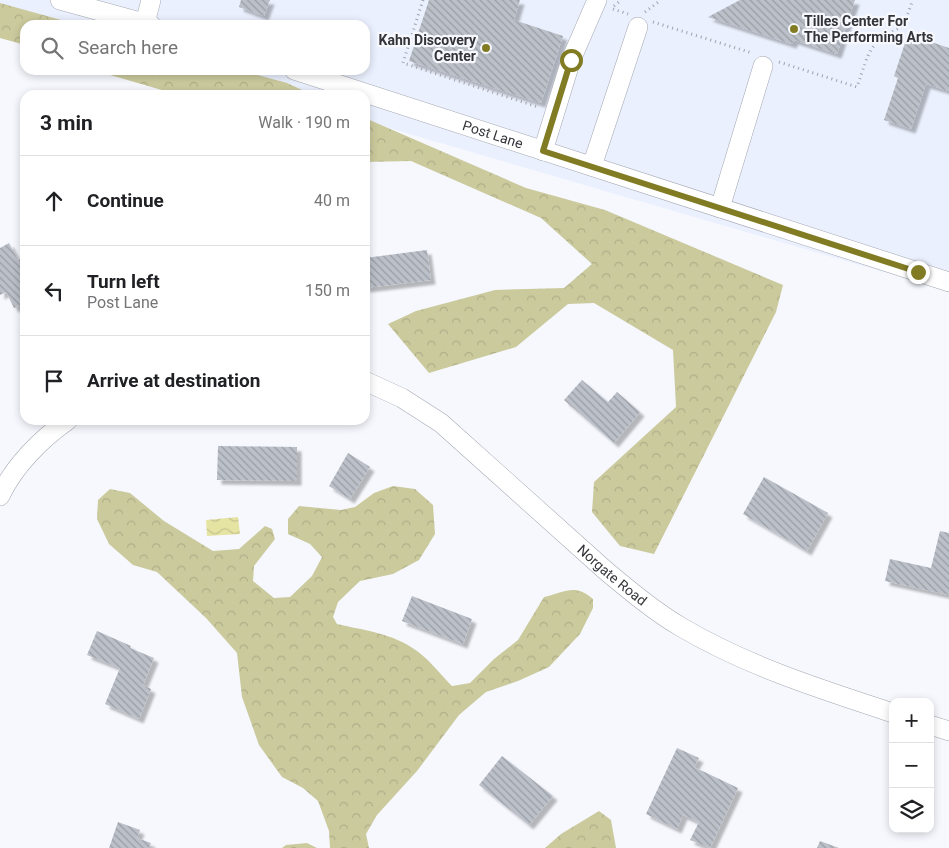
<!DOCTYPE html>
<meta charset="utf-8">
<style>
body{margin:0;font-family:Roboto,sans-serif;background:#f6f6f6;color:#202124}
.controls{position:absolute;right:15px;bottom:15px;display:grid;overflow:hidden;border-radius:10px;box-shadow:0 2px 8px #0003}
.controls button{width:45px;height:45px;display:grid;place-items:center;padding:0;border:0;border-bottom:1px solid #e0e0e0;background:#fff;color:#202124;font:25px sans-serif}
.stop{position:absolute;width:15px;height:15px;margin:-11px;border:4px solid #817c23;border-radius:50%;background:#fff}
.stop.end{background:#817c23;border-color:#fff;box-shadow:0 1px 5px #0008}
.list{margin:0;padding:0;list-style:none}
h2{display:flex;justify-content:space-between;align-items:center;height:65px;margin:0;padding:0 20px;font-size:21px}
h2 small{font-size:16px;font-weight:400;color:#757577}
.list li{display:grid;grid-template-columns:32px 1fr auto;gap:15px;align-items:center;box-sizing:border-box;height:90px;padding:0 20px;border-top:1px solid #e0e0e0}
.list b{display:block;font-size:19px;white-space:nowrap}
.list p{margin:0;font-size:16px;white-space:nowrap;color:#757577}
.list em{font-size:16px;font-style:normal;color:#757577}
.icon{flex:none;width:28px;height:28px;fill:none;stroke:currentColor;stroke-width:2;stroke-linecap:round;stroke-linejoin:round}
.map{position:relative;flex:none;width:949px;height:848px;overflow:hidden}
.search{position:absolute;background:#fff;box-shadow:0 2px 8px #0003;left:20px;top:20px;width:350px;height:55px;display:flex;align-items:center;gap:12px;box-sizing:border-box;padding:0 18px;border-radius:15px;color:#757577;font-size:19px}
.panel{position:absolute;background:#fff;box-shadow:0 2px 8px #0003;left:20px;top:90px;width:350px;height:335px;border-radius:15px}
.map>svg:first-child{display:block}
.built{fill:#ebf0fe}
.forest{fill:url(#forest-crowns)}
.water{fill:url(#water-waves)}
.building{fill:url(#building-back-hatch);filter:url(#shadow)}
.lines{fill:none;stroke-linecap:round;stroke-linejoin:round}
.minor-casing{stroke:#a5a8b2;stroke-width:20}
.path{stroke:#a1a2a8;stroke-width:3;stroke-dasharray:1 4;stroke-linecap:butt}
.minor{stroke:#fff;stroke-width:19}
.route{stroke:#817c23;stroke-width:6}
.poi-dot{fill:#817c23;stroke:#f6f8fe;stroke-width:2}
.labels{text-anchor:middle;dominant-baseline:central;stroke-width:4.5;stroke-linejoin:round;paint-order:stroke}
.poi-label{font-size:14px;font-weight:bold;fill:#333438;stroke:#f6f8fe;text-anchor:start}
.street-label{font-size:14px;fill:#333438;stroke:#f6f8fe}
</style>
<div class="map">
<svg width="949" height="848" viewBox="0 0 949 848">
<defs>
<pattern id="forest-crowns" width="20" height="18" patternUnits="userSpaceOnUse" patternTransform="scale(1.25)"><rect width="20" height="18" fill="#cbca9d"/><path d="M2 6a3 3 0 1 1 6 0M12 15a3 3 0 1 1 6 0" fill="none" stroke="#afae88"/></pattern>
<pattern id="water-waves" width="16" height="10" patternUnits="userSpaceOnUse" patternTransform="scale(1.25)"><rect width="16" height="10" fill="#e6e4a3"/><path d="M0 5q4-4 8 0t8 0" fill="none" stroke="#c6c48d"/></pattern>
<pattern id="building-back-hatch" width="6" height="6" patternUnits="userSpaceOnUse" patternTransform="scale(1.25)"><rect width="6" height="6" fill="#bcc0c9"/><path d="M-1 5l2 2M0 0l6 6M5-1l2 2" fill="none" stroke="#999da4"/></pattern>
<filter id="shadow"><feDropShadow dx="4.5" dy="4.5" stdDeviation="1" flood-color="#0004"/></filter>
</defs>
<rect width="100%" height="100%" fill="#f6f8fe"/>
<path class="built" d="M0,0h949v291l-584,-170v-26h-90l-86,-25h176v-45h-331l-34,-10z"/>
<path class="forest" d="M0,3l79,22h-54v20l-25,-7z
M93,70h146l48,13 26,12h-134z
M365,118l161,70 79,22 178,75 -7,27 -122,242 -34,-8 -28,-34 2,-30 82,-75 -3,-57 -79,-47 -26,1 -52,43 -87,26 -41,-49 28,-13 79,-21 69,-2 28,-24 -51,-46 -130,-57 -46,1z
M393,486l22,3 18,16 2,29 -16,26 -26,14 -33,7 -22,21 -5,15 4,7c30,7 61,10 85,31 11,9 20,21 30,31l18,-3 24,-24 24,-19 26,-43c21,-5 31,-14 49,2v9l-13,26 -31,33 -31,14 -32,11 -27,23 -42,56 -40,44 -11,19 3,14h-39l-1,-17 -11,-30 -15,-13 -21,-11 -23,-32 -17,-48 -5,-44 -31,-35 -49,-46 -24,-7 -24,-21 -12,-25 1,-19 12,-11 20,4 34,28 49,30 26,-2 26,-23 7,3 3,10 -21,27 -1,15 21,17 16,-1 22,-21 10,-19 -12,-13 -22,-10v-15l11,-13 42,4 14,-3 19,-14z
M599,811l12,9 5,28h-71l16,-14z
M307,843l10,5h-35l4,-3z"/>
<path class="water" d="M238,517l2,17 -33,2 -1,-16z"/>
<path class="building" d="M241,0h29l-6,16 -25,-9z
M429,0h91l-6,20 49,16 -22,67 -132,-42z
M740,0h115l-18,54 -43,-14 -2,4 -84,-27z
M908,34l41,14v43l-23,-7 -15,45 -27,-9 14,-42 -4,-2z
M9,243l9,17 7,-4v47l-11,5 -8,-16 -6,3v-47z
M427,250l4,30 -66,8v-30z
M582,380l26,22 9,-10 23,20 -26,31 -50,-43z
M218,446l79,1v34l-80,-1z
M348,453l22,14 -20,32 -21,-13z
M764,477l64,36 -21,38 -64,-37z
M940,531l9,2v62l-64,-14 5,-22 41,9z
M412,596l60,23 -9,25 -61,-23z
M97,631l34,15 -1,2 24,10 -11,27 8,4 -12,30 -34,-15 15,-36 -33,-13z
M677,748l22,10 -5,9 44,21 -28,60 -20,-8 9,-18 -16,-7 -6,14 -31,-15z
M502,756l51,40 -24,29 -50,-40z
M118,822l22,8 -3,8 14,5 -2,5h-40z
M820,841l19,7h-22z"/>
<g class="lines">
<g class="minor-casing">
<g id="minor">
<path d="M60,0l91,25"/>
<path d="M145,23l6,-23"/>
<path id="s1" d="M294,70l655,212"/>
<path d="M543,151l28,-91 26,-60"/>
<path d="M592,166l46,-139"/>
<path d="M720,208l43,-142"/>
<path id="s2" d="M365,381l37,17 39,25 164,147c24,20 49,41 76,57 66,39 139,62 212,86"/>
<path d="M0,496c14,-30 41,-57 68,-76"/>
<path d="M930,725l19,6"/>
</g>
</g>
<path class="path" d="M423,0l-20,63 135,44
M614,6l7,-6
M613,9l15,5
M645,12l16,-12
M653,22l99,31
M779,62l78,25c13,-37 10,-43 46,-61l10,-26"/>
<use href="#minor" class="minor"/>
</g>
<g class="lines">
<path class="route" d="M571,60l-28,91 375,121"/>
</g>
<g class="poi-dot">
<circle cx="794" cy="29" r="5"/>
<circle cx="486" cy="48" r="5"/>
</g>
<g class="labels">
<g class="poi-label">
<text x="804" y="21">Tilles Center For<tspan x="804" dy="16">The Performing Arts</tspan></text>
<text x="476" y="40" text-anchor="end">Kahn Discovery<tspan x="476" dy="16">Center</tspan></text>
</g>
<g class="street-label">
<text stroke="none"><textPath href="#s1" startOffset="209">Post Lane</textPath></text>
<text stroke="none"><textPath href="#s2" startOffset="316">Norgate Road</textPath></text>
</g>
</g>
</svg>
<div class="controls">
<button>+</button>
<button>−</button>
<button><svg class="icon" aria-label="layers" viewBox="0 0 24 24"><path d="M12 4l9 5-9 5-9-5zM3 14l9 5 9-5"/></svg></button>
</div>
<div class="stop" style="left:571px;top:60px"></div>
<div class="stop end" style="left:918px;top:272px"></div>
<div class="search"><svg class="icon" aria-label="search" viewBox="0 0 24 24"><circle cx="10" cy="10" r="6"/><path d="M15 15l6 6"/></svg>Search here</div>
<section class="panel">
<h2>3 min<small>Walk · 190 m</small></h2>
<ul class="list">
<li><svg class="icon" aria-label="ahead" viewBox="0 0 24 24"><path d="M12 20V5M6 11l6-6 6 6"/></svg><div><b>Continue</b></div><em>40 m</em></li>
<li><svg class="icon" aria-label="left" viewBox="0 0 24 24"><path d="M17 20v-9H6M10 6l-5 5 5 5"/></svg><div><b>Turn left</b><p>Post Lane</p></div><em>150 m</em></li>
<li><svg class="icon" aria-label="arrive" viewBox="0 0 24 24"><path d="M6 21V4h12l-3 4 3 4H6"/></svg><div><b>Arrive at destination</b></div></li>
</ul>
</section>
</div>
